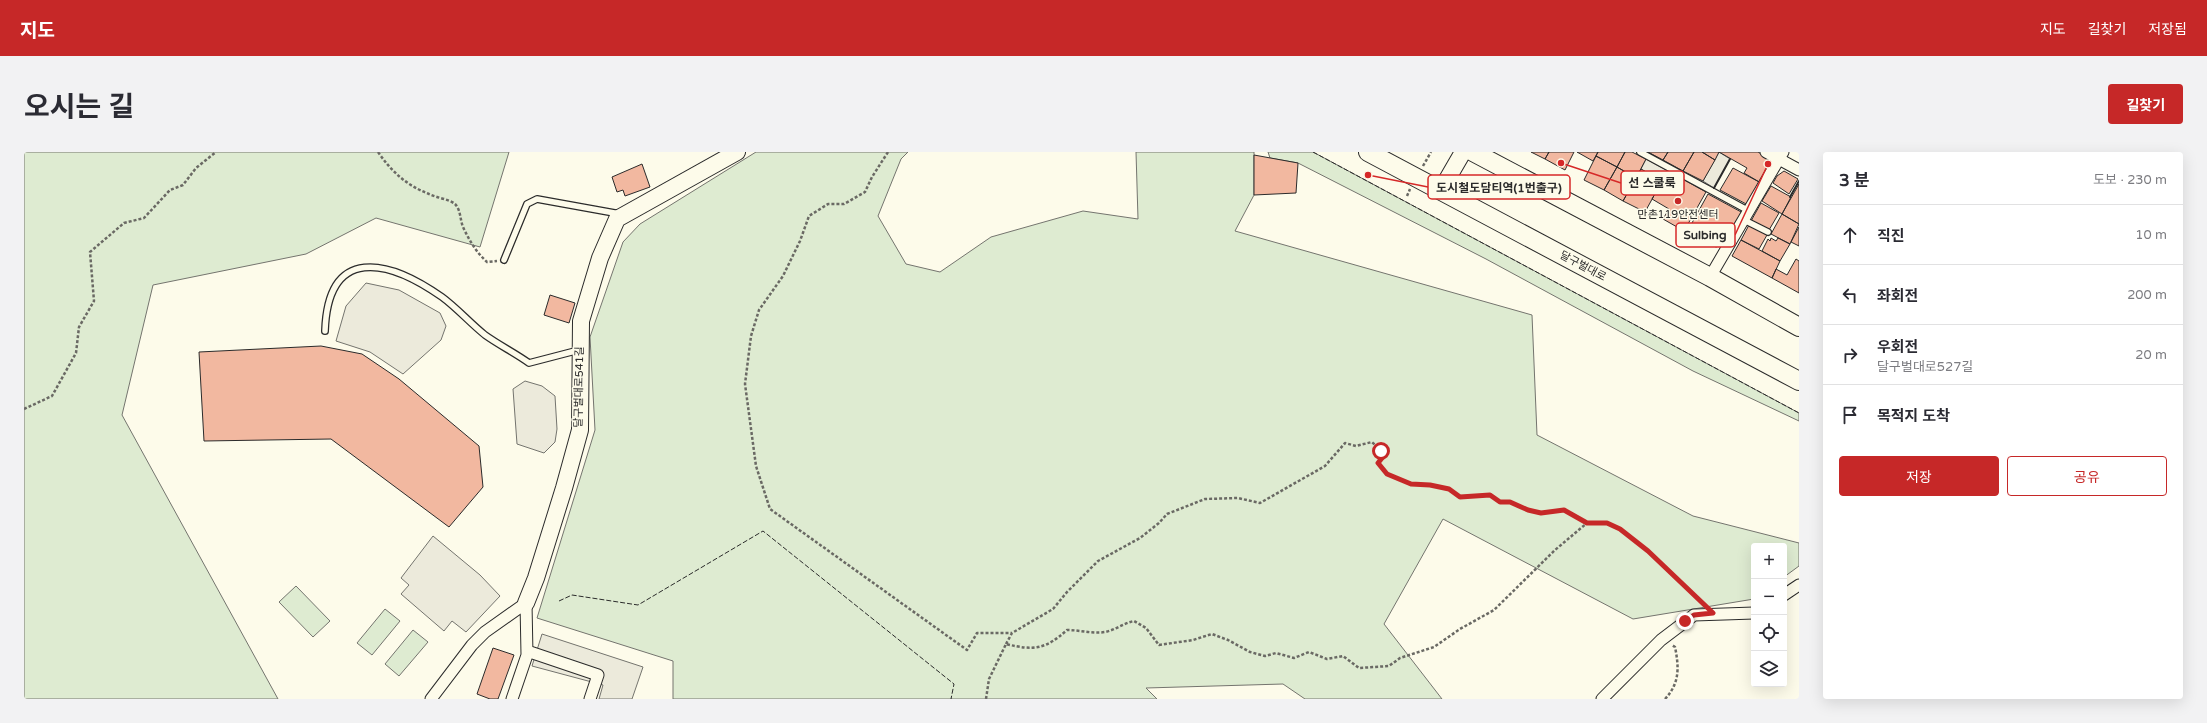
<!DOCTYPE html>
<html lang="ko">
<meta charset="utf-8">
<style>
body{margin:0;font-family:"Varela Round","Noto Sans KR",sans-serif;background:#f2f2f3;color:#2b2b33}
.controls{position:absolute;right:12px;bottom:12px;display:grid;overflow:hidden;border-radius:4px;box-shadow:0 4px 16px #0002}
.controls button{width:36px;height:36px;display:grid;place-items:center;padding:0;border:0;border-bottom:1px solid #e1e1e2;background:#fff;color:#2b2b33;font:20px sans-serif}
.stop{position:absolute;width:12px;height:12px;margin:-9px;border:3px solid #c62828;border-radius:50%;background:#fff}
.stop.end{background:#c62828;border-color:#fff;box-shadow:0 1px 4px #0008}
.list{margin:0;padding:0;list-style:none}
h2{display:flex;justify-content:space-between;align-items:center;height:52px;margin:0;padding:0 16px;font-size:17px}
h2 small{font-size:13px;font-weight:400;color:#7c7c81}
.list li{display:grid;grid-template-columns:26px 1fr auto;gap:12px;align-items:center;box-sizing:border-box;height:60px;padding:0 16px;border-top:1px solid #e1e1e2}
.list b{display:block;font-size:15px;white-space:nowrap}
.list p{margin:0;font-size:13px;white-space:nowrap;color:#7c7c81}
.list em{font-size:13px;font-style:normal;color:#7c7c81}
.actions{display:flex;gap:8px;padding:12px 16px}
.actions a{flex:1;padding:9px 0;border:1px solid #c62828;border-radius:4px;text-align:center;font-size:14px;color:#c62828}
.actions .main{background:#c62828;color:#fff}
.icon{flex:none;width:22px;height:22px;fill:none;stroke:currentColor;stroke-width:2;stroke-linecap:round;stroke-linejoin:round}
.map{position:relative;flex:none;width:1775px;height:547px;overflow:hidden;border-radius:4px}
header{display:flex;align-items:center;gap:24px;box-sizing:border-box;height:56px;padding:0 20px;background:#c62828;color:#fff}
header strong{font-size:19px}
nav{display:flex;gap:22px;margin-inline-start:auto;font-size:14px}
.intro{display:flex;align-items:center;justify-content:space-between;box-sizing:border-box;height:96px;padding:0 24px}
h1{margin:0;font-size:28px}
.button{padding:10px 18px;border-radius:4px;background:#c62828;color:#fff;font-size:14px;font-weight:700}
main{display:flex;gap:24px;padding:0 24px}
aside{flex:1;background:#fff;border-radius:4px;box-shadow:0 4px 16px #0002}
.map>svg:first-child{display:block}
.green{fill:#deebd1;stroke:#74746e}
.parking{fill:#eceadb;stroke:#74746e}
.building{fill:#f2b8a0;stroke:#2b2b2b}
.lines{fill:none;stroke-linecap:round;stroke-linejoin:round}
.lane-casing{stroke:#2b2b2b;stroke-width:8}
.street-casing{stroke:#2b2b2b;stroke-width:13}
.secondary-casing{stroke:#2b2b2b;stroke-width:18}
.primary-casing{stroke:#2b2b2b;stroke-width:20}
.path{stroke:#6a6964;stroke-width:2.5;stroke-dasharray:3 2;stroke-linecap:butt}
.lane{stroke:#fdfbea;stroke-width:5.5}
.street{stroke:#fdfbea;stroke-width:11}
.secondary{stroke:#fdfbea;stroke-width:16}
.primary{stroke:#fdfbea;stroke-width:18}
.fence{stroke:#2b2b2b;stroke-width:1;stroke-dasharray:5 2;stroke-linecap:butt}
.wall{stroke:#2b2b2b;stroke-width:2}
.route{stroke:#c62828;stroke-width:5}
.poi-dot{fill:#c62828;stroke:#fdfbea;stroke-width:1.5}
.labels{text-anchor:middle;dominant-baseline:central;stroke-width:3;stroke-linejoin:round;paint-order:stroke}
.poi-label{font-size:11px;fill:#2b2b2b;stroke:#fdfbea}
.street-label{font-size:11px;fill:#2b2b2b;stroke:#fdfbea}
.leader{fill:none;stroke:#d62828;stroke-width:1.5}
.callout-dot{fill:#d62828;stroke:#fdfbea;stroke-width:1.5}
.callout{fill:#fdfbea;stroke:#d62828;stroke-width:1.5}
.callout-label{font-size:12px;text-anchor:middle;font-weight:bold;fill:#2b2b2b}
</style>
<header>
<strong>지도</strong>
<nav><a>지도</a><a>길찾기</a><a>저장됨</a></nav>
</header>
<div class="intro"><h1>오시는 길</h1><a class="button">길찾기</a></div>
<main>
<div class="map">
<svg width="1775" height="547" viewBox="0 0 1775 547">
<rect width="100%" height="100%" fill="#fdfbea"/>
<path class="green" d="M0,0h485l-29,95 -104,-29 -70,36 -153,31 -31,130 156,284h-254z
M732,0h152l-7,7 -23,57 28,48 34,8 51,-35 92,-26 55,8 -2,-67h118v43l-19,36 297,84 5,120 156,81 106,27v23l-15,11v-31h-30v53l-121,20 -190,-100 -59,105 58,75h-137l-22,-15 -137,4 11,11h-484v-38l-136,-43 58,-188 -5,-93 33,-95 17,-18z
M1244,0h45l486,261v8l-106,-50 -207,-112 -188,-96 -28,-5z
M272,434l34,35 -17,16 -34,-35z
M361,457l15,12 -28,34 -15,-12z
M389,478l15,12 -29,34 -14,-12z"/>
<path class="parking" d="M1695,0l11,7 -16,29 -11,-7z
M1622,7l22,12 -6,10 -21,-12z
M342,131l33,7 41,23 6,13 -5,14 -38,34 -33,-22 -34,-11 10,-35z
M501,229l17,5 13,10 2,33 -2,13 -11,11 -27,-9 -4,-55z
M409,384l47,39 20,21 -34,36 -14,-11 -8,10 -43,-37 8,-9 -8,-7z
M518,482l101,33 -11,32h-33l4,-14 -71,-19z"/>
<path class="building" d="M1507,0h18l-4,7z
M1525,0h25l-9,18 -20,-11z
M1553,0h21l-5,9z
M1574,0h27l-8,15 -21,-11z
M1601,0h7l14,7 -10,19 -19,-11z
M1624,0h20l-5,8z
M1644,0h26l-11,19 -20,-11z
M1670,0h8l13,8 -12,21 -20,-10z
M1678,0h17l-4,8z
M1695,0h39l12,7v9l-9,15 -17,-10 3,-5z
M1230,3l44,8 -2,30 -42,2z
M1572,4l21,11 -13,23 -20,-10z
M618,12l8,23 -25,9 -2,-6 -6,2 -5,-15z
M1593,15l19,11 -13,23 -19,-11z
M1709,16l28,15 -13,22 -28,-15z
M1617,17l21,12 -17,31 -22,-11z
M1644,19l38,21 -22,39 -21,-12 6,-10 -17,-10z
M1760,19l14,8 -9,15 -16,-11 4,-7z
M1775,32v40l-17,-10z
M1747,34l20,11 -9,17 -20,-13z
M1684,42l35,19 -17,30 -10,4 -29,-15z
M1737,51l18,10 -10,17 -18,-9z
M1758,62l17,10 -9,20 -19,-10z
M1725,73l18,10 -8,14 -18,-9z
M1775,75v19l-8,-4z
M1747,86l5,3 2,-3 12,6 -10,17 -18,-10 6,-12 2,2z
M1717,88l39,21 -8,17 -40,-22z
M1772,107l3,2v32l-27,-15 4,-9 11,6z
M526,143l25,8 -6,20 -25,-8z
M297,194l41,8 37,25 80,67 4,41 -34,40 -118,-88 -127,2 -5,-89z
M469,496l21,7 -16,44h-8l-13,-5z"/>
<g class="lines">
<g class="lane-casing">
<path id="lane" d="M1616,0l109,59
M1720,68l24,12
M480,108l23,-56 10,-5 83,15
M301,179c3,-86 63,-72 117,-34 15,11 28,26 43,38 14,10 30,18 44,28l50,-13"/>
</g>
<g class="street-casing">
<path id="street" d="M1742,0l33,18
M1686,125l73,-125
M1760,443l15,-10
M503,499l71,24 -8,24
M407,547l41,-54 13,-13 41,-29
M488,547l15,-44 -1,-52
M1578,547l59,-59 33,-25 60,-2"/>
</g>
<g class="secondary-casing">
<path id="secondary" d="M1417,38l22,-38
M502,451l10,-25 28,-90 16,-58 1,-109 19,-63 17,-39 120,-67"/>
</g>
<g class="primary-casing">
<path id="primary" d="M1344,0l431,229
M1449,0l237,125 89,50"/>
</g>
<path class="path" d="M354,0c14,20 28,33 51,42 8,4 20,5 26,10 6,6 5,16 8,23 6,13 13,25 24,35l10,-1
M864,0l-16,25 -7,15 -21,12h-16l-19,12 -9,25 -17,35 -24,34 -8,26 -6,48 11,82 14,43 197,141 10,-17h35
M1399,14l8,-14
M1383,44l3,-7
M0,257l28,-13 24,-43 3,-26 15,-26 -4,-49 34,-29 20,-5 26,-28 13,-5 13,-17 20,-16
M982,492l6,-11 41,-24 14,-17 31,-31 42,-23 19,-15 8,-9 38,-15 33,-1 22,5 65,-37 20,-23 11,3 16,-4c7,7 13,12 6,21l9,11 24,10 19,1 19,4 11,8 30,-2 10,7h10l18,8 13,3 23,-3 23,13
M962,547l3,-20 17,-35c28,7 40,5 61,-14 13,0 25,4 38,2 10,-2 19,-9 29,-11l12,7 13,17 34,-5 19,-6 16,6 22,12 15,4 11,-3 18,5 15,-6 18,7 16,-3 16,12 30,-2 11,-8 34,-11 26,-18 34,-19 61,-60 32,-27h20l13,6 28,22 54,52
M1641,547c15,-16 14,-32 10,-52l-3,-2"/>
<use href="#lane" class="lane"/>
<use href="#street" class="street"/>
<use href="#secondary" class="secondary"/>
<use href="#primary" class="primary"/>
<path class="fence" d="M1289,0l486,261
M535,449l13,-6 66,10 125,-74 191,153 -3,15"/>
<path class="wall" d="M1690,36l16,-29
M1766,45l9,-16"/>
</g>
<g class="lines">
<path class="route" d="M1357,299l1,7 -4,5 9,11 24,10 19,1 19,4 11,8 30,-2 10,7h10l18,8 13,3 23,-3 23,13h20l13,6 28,22 65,62 -19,2 -9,6"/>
</g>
<circle class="poi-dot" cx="1654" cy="49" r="4"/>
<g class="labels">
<g class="poi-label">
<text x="1654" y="62">만촌119안전센터</text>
</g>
<g class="street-label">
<text transform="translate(1559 114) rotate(28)">달구벌대로</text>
<text transform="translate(555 235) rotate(-89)">달구벌대로541길</text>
</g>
</g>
<path class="leader" d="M1537 11L1597 31M1344 23L1404 35M1744 12L1711 83"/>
<g class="callout-dot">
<circle cx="1537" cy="11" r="4"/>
<circle cx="1344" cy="23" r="4"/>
<circle cx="1744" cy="12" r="4"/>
</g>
<g class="callout">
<rect x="1597" y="19" width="63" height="24" rx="4"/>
<rect x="1404" y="23" width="142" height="24" rx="4"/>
<rect x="1652" y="71" width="59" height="24" rx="4"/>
</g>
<g class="callout-label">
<text x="1628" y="35">선 스쿨룩</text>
<text x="1475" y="40">도시철도담티역(1번출구)</text>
<text x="1681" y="87">Sulbing</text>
</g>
</svg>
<div class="controls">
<button>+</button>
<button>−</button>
<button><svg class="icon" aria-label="locate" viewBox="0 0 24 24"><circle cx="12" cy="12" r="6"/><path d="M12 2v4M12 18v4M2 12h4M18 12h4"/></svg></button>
<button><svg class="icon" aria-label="layers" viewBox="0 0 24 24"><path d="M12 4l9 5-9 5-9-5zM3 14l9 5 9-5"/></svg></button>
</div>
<div class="stop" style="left:1357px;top:299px"></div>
<div class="stop end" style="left:1661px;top:469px"></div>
</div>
<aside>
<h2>3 분<small>도보 · 230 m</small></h2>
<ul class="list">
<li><svg class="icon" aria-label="ahead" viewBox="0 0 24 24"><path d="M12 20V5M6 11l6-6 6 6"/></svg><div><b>직진</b></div><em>10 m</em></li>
<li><svg class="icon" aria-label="left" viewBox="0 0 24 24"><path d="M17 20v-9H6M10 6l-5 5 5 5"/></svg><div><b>좌회전</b></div><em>200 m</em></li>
<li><svg class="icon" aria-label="right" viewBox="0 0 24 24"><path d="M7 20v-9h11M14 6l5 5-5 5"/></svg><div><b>우회전</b><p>달구벌대로527길</p></div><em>20 m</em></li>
<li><svg class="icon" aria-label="arrive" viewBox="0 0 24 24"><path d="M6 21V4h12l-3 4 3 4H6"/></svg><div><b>목적지 도착</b></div></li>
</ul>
<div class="actions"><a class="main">저장</a><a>공유</a></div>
</aside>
</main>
